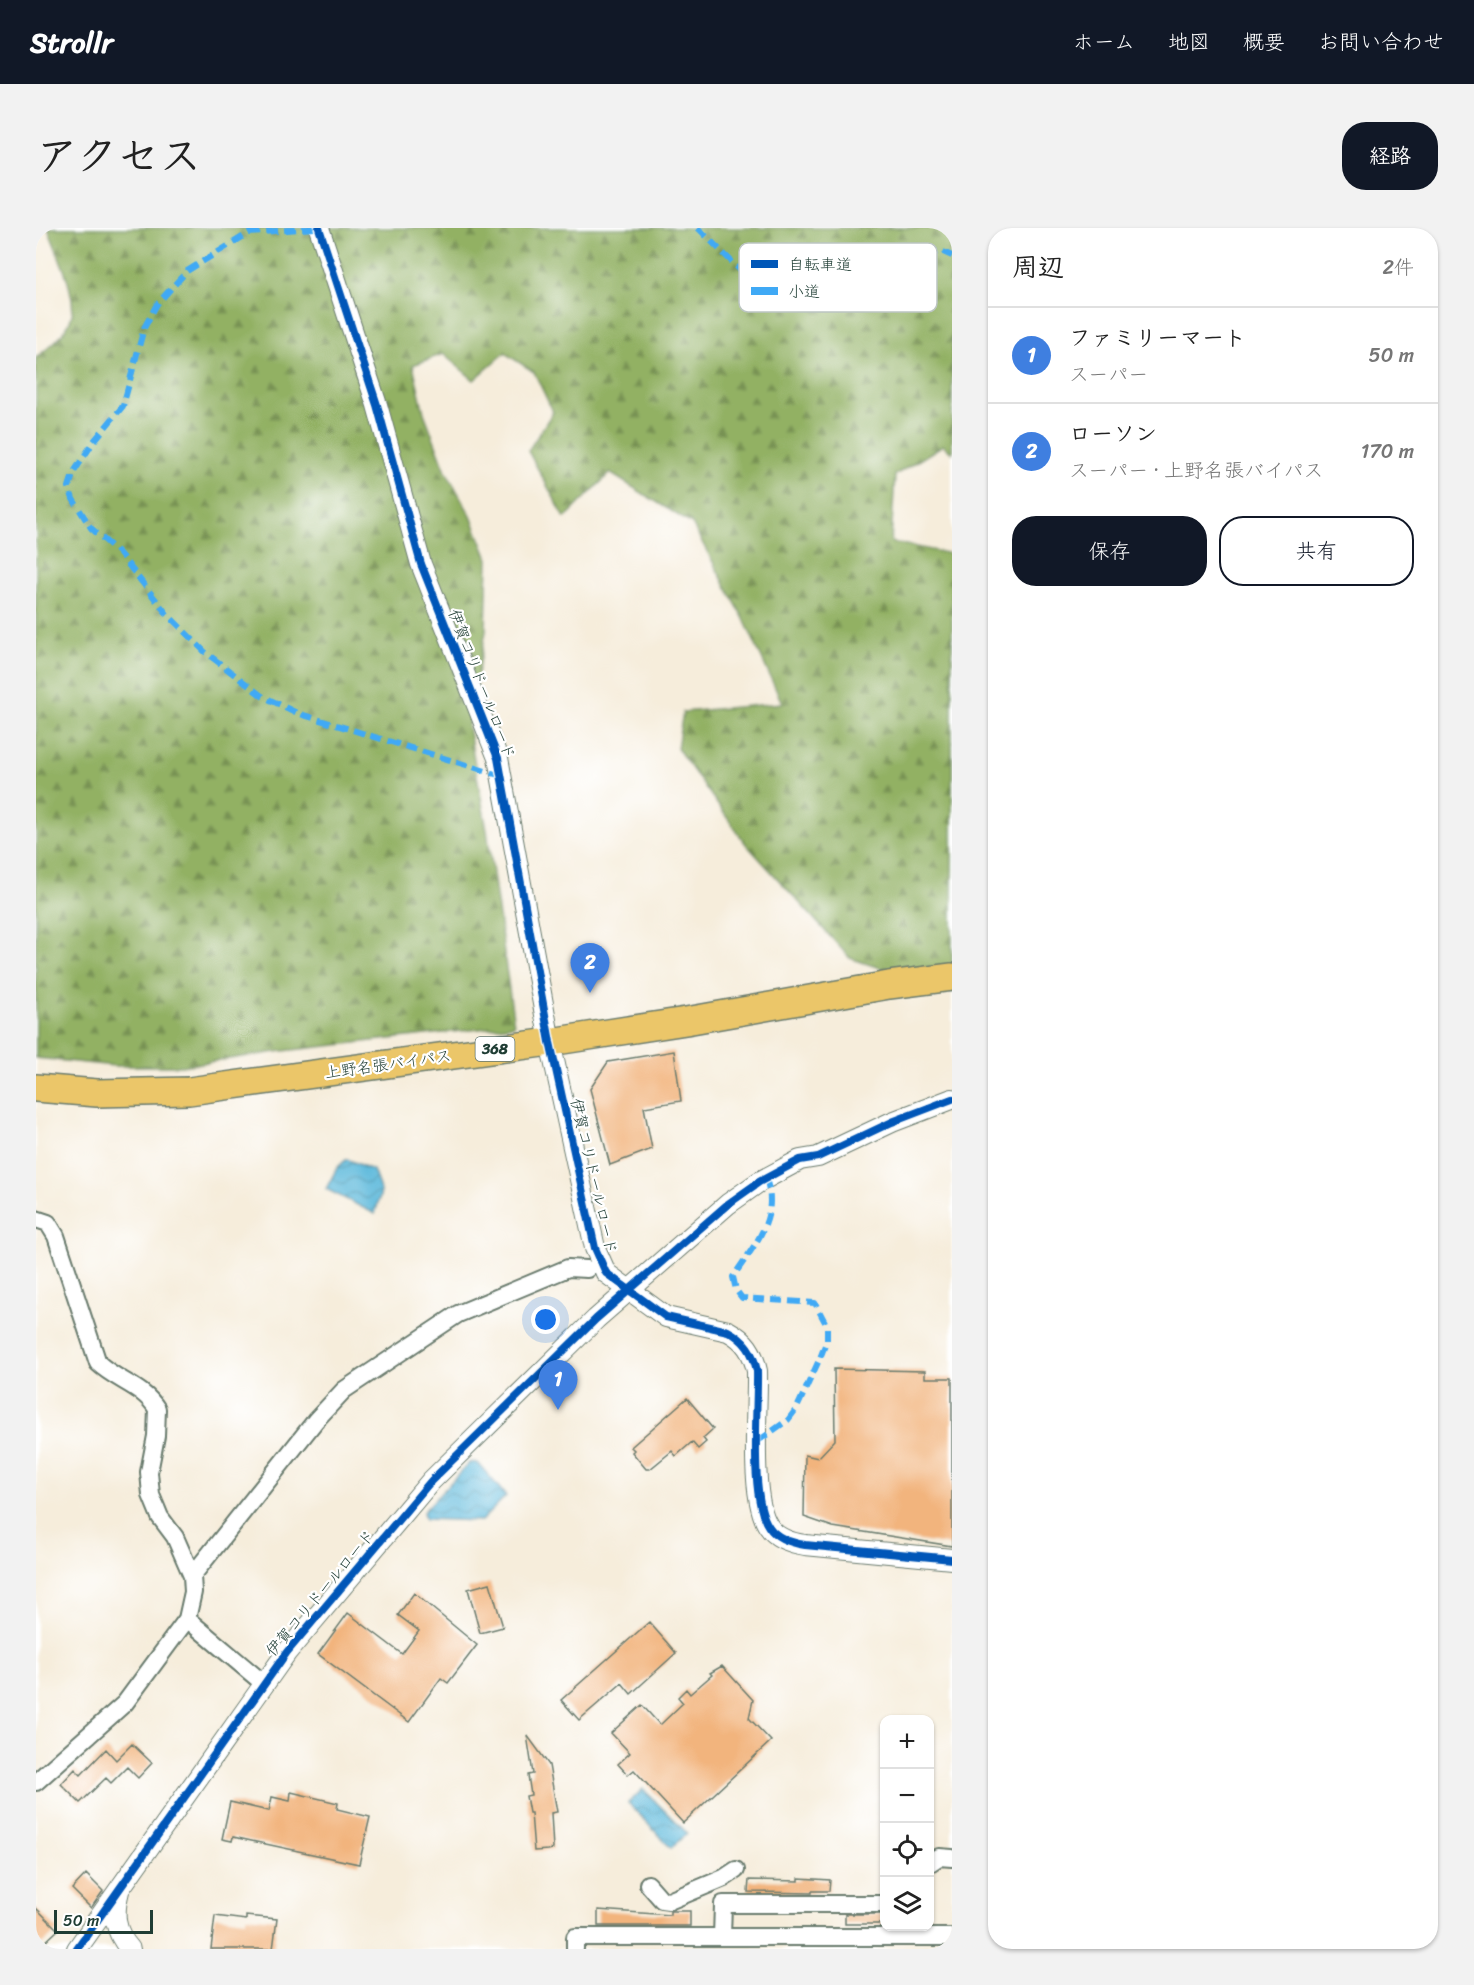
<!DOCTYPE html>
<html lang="ja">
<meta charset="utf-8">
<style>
body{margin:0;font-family:Sriracha,"Klee One",sans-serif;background:#f2f2f2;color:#222}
.controls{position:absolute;right:18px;bottom:18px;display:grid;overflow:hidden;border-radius:12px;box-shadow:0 2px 4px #0004}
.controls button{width:54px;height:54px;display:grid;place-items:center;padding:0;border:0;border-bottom:2px solid #e0e0e0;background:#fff;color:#222;font:30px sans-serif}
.scale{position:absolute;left:18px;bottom:15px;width:99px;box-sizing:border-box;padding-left:6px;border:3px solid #1f3d34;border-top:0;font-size:16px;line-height:21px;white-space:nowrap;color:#1f3d34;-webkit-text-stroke:4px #fff;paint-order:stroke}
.you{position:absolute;left:510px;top:1092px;width:21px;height:21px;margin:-15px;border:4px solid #fff;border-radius:50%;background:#1a73e8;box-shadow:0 0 0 9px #1a73e833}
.badge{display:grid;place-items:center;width:39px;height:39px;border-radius:50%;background:#111827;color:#fff;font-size:20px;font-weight:700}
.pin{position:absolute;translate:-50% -50px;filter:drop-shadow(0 2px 3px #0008)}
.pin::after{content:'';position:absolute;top:32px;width:21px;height:18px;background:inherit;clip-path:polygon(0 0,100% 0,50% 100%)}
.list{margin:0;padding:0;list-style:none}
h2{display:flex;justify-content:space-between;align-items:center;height:78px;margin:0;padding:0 24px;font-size:26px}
h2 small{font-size:20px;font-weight:400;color:#767676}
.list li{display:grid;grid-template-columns:39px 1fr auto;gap:18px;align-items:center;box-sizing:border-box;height:96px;padding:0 24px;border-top:2px solid #e0e0e0}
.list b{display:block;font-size:22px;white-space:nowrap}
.list p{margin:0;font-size:20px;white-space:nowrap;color:#767676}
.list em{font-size:20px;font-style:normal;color:#767676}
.actions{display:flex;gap:12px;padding:18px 24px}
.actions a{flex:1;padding:14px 0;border:2px solid #111827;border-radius:24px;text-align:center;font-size:21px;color:#111827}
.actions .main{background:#111827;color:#fff}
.icon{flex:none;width:33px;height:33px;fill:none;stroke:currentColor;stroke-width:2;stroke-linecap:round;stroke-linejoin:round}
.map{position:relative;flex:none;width:916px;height:1721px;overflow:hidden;border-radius:24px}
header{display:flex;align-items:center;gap:36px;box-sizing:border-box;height:84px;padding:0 30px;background:#111827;color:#fff}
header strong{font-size:28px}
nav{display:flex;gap:33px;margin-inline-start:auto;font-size:21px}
.intro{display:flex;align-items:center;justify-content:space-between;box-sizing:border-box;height:144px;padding:0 36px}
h1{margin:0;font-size:42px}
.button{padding:15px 27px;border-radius:24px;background:#111827;color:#fff;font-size:21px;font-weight:700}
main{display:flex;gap:36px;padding:0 36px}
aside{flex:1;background:#fff;border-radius:24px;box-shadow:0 2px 4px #0004}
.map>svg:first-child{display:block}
.forest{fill:url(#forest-firs);stroke:#58774c;stroke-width:1.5}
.water{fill:url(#water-waves);stroke:#3e7b88;stroke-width:1.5}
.building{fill:#f2b47d}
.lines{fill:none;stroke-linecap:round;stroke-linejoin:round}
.minor-casing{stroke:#6a7b6e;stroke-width:20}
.tertiary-casing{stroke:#6a7b6e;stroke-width:22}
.trunk-casing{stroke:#6a7b6e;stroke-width:30}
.minor{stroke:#fff;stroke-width:16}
.tertiary{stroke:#fff;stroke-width:20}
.trunk{stroke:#ebc669;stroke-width:27}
.quiet{stroke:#3fa9f5;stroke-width:6;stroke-dasharray:12 6;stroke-linecap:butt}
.cycleway-casing{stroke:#fff;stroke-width:11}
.cycleway{stroke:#0057b8;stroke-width:8}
.labels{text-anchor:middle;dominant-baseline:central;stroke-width:4.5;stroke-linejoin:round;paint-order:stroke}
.shield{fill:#fff;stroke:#627771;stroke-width:1.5}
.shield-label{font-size:15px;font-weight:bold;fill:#1f3d34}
.street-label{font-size:16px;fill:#1f3d34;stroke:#fff}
.key{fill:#fff;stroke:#bcc5c2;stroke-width:1.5}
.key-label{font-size:16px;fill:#1f3d34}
</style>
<header>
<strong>Strollr</strong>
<nav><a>ホーム</a><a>地図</a><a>概要</a><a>お問い合わせ</a></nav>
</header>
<div class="intro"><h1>アクセス</h1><a class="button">経路</a></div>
<main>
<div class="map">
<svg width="916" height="1721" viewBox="0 0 916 1721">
<defs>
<pattern id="forest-firs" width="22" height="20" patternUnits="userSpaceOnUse" patternTransform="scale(1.5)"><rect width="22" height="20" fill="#92b164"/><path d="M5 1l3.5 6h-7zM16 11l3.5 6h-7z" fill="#779153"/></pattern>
<pattern id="water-waves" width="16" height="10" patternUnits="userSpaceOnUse" patternTransform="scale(1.5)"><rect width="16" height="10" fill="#5db9db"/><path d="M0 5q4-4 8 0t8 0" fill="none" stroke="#4c98b2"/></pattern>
</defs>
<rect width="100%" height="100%" fill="#fff"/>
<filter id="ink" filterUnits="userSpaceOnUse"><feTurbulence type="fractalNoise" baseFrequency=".0167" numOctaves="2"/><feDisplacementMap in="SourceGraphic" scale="12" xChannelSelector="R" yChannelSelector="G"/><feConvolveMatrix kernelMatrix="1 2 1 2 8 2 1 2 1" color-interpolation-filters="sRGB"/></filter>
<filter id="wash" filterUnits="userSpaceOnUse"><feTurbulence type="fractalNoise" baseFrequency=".008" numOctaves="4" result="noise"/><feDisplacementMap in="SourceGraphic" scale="24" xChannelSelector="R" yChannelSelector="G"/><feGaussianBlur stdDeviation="1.35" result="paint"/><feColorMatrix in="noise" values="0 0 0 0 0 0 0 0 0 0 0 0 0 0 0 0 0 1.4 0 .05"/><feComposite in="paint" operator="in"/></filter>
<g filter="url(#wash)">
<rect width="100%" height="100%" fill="#f6eddb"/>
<path class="forest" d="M12,0h904v225l-9,-8 -48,30 -4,67 61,12v438l-102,-34 -104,-114 -69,-96 6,-36 99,-9 -39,-86 -51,-93 -82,-51 -45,45 -37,-67 25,-39 -19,-40 -29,-19 -31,27 -31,-26 -30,11 11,48 22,58 25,45 17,43 -2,72 -18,95 19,104 27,195 -231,26 -102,15h-66l-79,-8v-700c13,-11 32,-25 36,-43 4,-24 -16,-64 -24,-87z"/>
<path class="water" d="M311,931l26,11 8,22 -6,22 -49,-25 11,-21z
M434,1234l8,1 28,33 -25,25 -56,-2 -2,-7z
M607,1561l44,44 -16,15 -43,-45z"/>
<g id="blocks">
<path class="building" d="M638,823l7,50 -37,6 8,42 -42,16 -20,-76 18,-27z
M798,1141l91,2v7h27v168l-119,-19 -29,-10 1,-62 13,3 17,-18z
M651,1170l26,31 -10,9 3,4 -8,7 -6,-7 -16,14 -4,-5 -22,18h-4l-14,-17 2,-2 -3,-3z
M454,1355l13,44 -23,6 -12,-44z
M378,1365l63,52 -29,38 -7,-5 -32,44 -91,-68 30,-41 54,41 17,-23 -21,-16z
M613,1394l27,31 -45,41 -9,-11 -43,37 -18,-20z
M686,1438l31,34 -4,18 22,23 -88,82 -49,-53 -6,5 -10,-11 12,-11 -19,-20 31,-28 18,20 23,-22 -5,-6 8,-8 4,5 22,-19 -2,-2z
M491,1507l22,30 8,47 -6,1 2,36 -5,1 -14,1 -3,-38h-2l-3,-17 5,-1 -3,-20 5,-1z
M96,1516l20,19 -14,15 -11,-11 -16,16 -5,-5 -26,25 -19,-19 14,-15 6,6 25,-26 10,11z
M255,1564l47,11 -1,6 33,8 -11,47 -126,-27 -1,4 -10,-2 8,-37 39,9 3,-14 18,4z
M50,1646l17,17 -12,17 -19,-19z
M763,1650l31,2 -1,11h-17v2l-64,-1 1,-12 50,1z
M0,1680l22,22 -15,14 -7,-7z
M562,1682l72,5v-4h20v15h-92z
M809,1686h40v10h-40z
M179,1688l31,4v-4l31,3 -4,30h-62z"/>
</g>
</g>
<g filter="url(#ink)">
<use href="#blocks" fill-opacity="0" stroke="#6a7b6e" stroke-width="1.5"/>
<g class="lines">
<g class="minor-casing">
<path id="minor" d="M0,991l12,4 8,13 42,127c19,18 45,23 59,46l-1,27 -7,36 2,23 9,22 15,20 17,39 1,16 -6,27 -62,84 -89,79
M156,1348l124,-156 28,-30 114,-76 110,-46 19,1
M151,1391l76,64
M894,1635l9,-6 13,1
M612,1656l14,16 7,1 55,-23 12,-8
M686,1709l1,-33h161
M539,1721v-12h377"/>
</g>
<g class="tertiary-casing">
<path id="tertiary" d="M283,0l58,177 44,159 77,194 52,284 45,206 11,25 60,44 62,14c17,9 25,21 29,40 1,36 -8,129 12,156 8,12 23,16 36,18l147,14
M83,1663c-6,23 -5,40 11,58
M41,1721l210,-297 144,-171 165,-162 132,-115 31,-22 41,-22 18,-3 74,-35 60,-23"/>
</g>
<g class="trunk-casing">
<path id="trunk" d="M0,860l61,5 92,-2 361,-49 136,-21 203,-36 63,-8"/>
</g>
<use href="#minor" class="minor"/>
<use href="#tertiary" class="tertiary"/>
<use href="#trunk" class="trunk"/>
<path class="quiet" d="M278,0l-65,5 -62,38 -30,33 -13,24 -21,78 -29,35 -20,31 -5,15 4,12 18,29 28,25 48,61 38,38 57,44 35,17 205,63
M662,0l48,48 22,17 23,10 15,2h20l71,-47 44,-7 11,5
M722,1213l30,-21 9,-12 23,-50 7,-18v-14l-12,-23 -73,-5 -6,-8 -3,-13c21,-32 47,-59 33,-98"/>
<g class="cycleway-casing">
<path id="cycleway" d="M283,0l58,177 44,159 77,194 52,284 45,206 11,25 60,44 62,14c17,9 25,21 29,40 1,36 -8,129 12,156 8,12 23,16 36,18l147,14
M41,1721l210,-297 144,-171 165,-162 132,-115 31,-22 41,-22 18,-3 74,-35 60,-23"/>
</g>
<use href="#cycleway" class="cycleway"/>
</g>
</g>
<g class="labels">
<rect class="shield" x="439.5" y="809" width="39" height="24" rx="4.5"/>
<g class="shield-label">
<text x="459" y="821">368</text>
</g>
<g class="street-label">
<text transform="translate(446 456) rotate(69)">伊賀コリドールロード</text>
<text transform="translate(352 836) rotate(-8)">上野名張バイパス</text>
<text transform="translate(558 948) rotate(77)">伊賀コリドールロード</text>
<text transform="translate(284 1365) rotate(-50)">伊賀コリドールロード</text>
</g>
</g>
<rect x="703" y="15" width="198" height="69" rx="9" class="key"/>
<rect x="715" y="32" width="27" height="8" fill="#0057b8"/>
<rect x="715" y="59" width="27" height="8" fill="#3fa9f5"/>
<g class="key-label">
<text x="752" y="42">自転車道</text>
<text x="752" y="69">小道</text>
</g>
</svg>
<div class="controls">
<button>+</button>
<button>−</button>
<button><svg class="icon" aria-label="locate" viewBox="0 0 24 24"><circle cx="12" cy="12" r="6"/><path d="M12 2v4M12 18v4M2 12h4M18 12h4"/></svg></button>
<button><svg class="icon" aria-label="layers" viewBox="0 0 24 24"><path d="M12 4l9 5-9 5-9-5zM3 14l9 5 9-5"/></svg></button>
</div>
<div class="scale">50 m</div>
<div class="you"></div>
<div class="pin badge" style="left:522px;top:1182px;background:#3f7fe0">1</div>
<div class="pin badge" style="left:554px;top:765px;background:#3f7fe0">2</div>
</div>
<aside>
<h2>周辺<small>2件</small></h2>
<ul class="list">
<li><span class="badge" style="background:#3f7fe0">1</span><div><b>ファミリーマート</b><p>スーパー</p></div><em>50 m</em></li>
<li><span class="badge" style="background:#3f7fe0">2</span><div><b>ローソン</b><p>スーパー · 上野名張バイパス</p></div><em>170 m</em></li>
</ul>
<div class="actions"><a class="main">保存</a><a>共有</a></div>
</aside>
</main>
